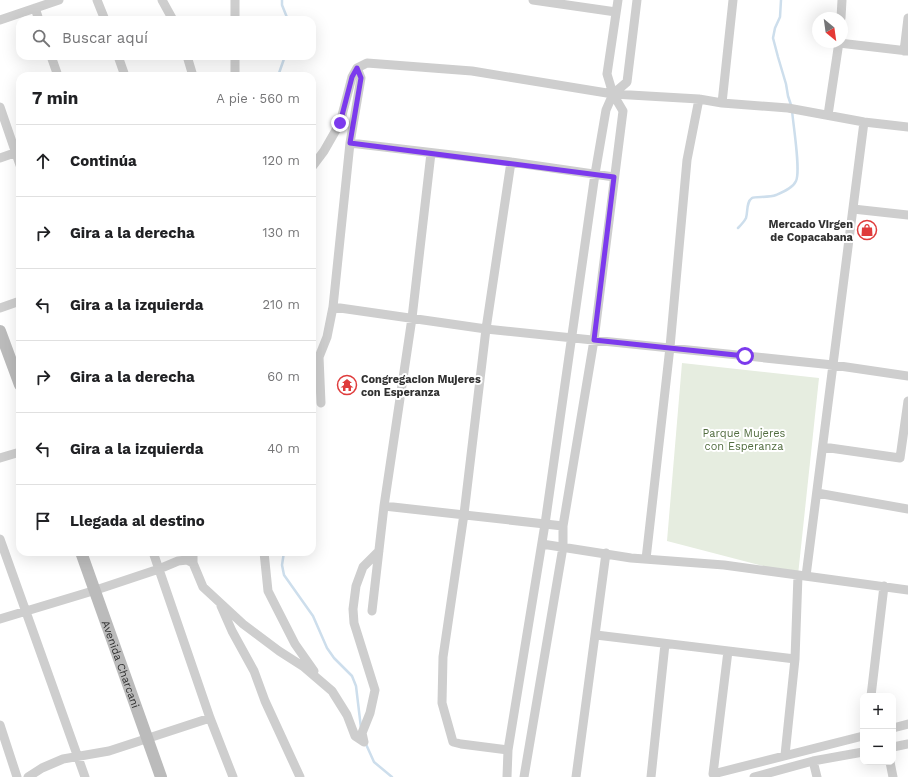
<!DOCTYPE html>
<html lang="es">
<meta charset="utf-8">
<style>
body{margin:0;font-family:"Work Sans",sans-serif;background:#f6f6f6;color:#202124}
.controls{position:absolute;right:12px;bottom:12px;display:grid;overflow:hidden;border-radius:8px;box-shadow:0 4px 16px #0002}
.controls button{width:36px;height:36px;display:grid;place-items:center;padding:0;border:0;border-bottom:1px solid #e0e0e0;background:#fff;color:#202124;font:20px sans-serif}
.compass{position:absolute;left:812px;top:12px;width:36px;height:36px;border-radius:50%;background:#fff;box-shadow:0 4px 16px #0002;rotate:151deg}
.stop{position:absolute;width:12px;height:12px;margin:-9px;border:3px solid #7c3aed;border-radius:50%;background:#fff}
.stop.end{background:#7c3aed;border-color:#fff;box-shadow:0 1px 4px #0008}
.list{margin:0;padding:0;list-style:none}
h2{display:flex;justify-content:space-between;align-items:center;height:52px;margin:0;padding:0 16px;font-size:17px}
h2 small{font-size:13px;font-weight:400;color:#757577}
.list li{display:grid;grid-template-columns:26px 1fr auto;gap:12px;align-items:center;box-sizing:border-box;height:72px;padding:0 16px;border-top:1px solid #e0e0e0}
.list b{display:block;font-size:15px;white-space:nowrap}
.list em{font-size:13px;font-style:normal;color:#757577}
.icon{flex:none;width:22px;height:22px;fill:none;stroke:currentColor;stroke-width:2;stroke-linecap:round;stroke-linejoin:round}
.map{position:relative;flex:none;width:908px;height:777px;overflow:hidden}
.search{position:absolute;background:#fff;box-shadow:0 4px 16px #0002;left:16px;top:16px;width:300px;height:44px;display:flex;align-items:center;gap:10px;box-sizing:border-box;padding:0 14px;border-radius:12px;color:#757577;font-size:15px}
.panel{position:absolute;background:#fff;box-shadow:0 4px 16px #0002;left:16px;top:72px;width:300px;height:484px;border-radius:12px}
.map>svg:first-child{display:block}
.green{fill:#e6ede0}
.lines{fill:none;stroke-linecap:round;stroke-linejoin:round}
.stream{stroke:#cddeec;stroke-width:2.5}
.minor{stroke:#cecece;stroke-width:9}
.secondary{stroke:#bbb;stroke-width:12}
.route{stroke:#7c3aed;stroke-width:5}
.labels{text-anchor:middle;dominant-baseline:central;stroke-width:4;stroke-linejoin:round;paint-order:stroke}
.poi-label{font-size:11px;font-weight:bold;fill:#313131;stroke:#fff;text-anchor:end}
.park-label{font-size:11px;fill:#516c3f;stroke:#fff}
.street-label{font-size:11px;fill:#313131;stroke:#fff}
</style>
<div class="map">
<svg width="908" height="777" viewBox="0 0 908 777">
<rect width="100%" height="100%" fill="#fff"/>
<path class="green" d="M682,363l137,15 -21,197 -131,-34z"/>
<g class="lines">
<path class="stream" d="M282,0v5l6,15
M781,0l-1,17 -5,11 -2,10 5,19 8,27 2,12 3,9
M278,76l7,-20
M738,228c3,-3 6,-6 8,-10 2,-6 0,-16 6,-20 3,-2 17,0 24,-3 7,-3 17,-7 20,-14 5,-10 -3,-57 -4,-71
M284,552l-2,13 2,10 29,41 14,32 7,10 18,18 4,10 5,42
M365,742l9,20 18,15"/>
<path class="minor" d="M97,0l8,20
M162,0l11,20
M235,0v20
M533,0l83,12
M35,8l4,12
M841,18l1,-18
M0,20l59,-20
M839,43l69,8
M904,51l4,-33
M51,56l7,20
M118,56l7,20
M187,56l6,20
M235,76v-20
M722,103l11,-103
M0,107l20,58
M828,115l11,-73
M350,143l161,19 103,15
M0,158l20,-7
M312,167l12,-16 16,-28 12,-46 5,-9 10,-5 105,8 141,23 86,5 23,4 66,5 76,14 44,5
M853,209l55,6
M333,307l153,22 347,36 75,11
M0,308l20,-7
M321,403l-2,-46 8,-20 6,-30 17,-164 11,-65 -4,-10
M823,447l77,11 8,-57
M0,458l20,-6
M817,493l91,16
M384,506l179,20
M0,539l85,238
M542,544l89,14 93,7 184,25
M153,552l57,166 23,59
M193,552v11l10,24 40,37 36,27 25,16 28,24 15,24 8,21 9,6 -2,-9 8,-20 5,-23 -21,-67 -1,-14 3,-23 7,-19 16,-16
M264,552l4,39 27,53 19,27
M646,559l24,-212 17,-187 12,-61
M806,576l58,-454
M221,606l11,25 22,40 11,30 35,76
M372,611l12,-105 28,-188 19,-165
M0,619l96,-29 63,-21 19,-8 9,-1 6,3
M596,635l199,24
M728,651l-15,123 150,-38
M871,696l13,-110
M0,725l17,52
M893,728l15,-4
M893,747l15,-3
M508,750l-47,-6 -8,-2 -11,-39 1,-46 21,-143 22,-185 25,-167
M785,755l10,-96 3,-84
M813,761l4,16
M890,762l3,15
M28,777l14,-9 21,-9 46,-8 101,-33
M507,777l1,-27 37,-226 50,-350 11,-64 7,-16 14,-12 10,-82
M524,777l39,-230v-21l31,-186 29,-229 -10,-17 -6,-20 11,-74
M576,777l30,-224
M651,777l14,-133
M754,777l59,-16 50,-9"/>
<g class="secondary">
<path d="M0,331l20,54"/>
<path id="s1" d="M81,552l80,225"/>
</g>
</g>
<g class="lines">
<path class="route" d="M340,123l12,-46 5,-9 4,10 -11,65 264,34 -20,163 151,16"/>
</g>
<defs>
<g id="shop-ring" transform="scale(1)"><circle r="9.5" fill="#fff" stroke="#df3c3c" stroke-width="1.5"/><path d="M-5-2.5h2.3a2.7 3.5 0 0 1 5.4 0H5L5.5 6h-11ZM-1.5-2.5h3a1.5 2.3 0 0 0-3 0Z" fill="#df3c3c"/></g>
<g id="temple-ring" transform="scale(1)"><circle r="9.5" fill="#fff" stroke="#df3c3c" stroke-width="1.5"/><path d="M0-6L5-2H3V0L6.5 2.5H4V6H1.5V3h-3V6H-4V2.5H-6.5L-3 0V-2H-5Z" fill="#df3c3c"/></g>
</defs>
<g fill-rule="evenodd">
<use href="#shop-ring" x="867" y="230"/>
<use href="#temple-ring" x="347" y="385"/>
</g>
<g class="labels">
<g class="poi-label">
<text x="853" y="224">Mercado Virgen<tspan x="853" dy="13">de Copacabana</tspan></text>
<text x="361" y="379" text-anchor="start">Congregacion Mujeres<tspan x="361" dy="13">con Esperanza</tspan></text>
</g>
<g class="park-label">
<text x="744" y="433">Parque Mujeres<tspan x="744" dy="13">con Esperanza</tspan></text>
</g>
<g class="street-label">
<text stroke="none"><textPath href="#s1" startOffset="119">Avenida Charcani</textPath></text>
</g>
</g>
</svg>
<div class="controls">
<button>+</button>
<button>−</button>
</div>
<svg class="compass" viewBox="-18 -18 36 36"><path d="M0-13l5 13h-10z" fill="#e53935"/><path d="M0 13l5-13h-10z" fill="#757577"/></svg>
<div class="stop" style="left:745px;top:356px"></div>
<div class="stop end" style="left:340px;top:123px"></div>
<div class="search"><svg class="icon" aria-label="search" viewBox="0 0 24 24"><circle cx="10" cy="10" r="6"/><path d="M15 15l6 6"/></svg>Buscar aquí</div>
<section class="panel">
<h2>7 min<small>A pie · 560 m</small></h2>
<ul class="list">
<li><svg class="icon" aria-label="ahead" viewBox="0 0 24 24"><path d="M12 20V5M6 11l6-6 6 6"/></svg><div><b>Continúa</b></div><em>120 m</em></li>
<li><svg class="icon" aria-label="right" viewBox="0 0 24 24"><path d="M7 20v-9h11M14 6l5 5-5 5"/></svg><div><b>Gira a la derecha</b></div><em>130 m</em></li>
<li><svg class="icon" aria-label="left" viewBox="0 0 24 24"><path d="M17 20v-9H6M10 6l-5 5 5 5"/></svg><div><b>Gira a la izquierda</b></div><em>210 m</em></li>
<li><svg class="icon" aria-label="right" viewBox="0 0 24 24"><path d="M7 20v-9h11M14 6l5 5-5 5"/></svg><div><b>Gira a la derecha</b></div><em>60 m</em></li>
<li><svg class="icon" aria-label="left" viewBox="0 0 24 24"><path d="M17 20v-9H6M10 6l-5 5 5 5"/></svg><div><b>Gira a la izquierda</b></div><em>40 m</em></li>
<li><svg class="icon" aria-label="arrive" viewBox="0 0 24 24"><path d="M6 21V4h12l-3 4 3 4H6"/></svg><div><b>Llegada al destino</b></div></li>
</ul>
</section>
</div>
